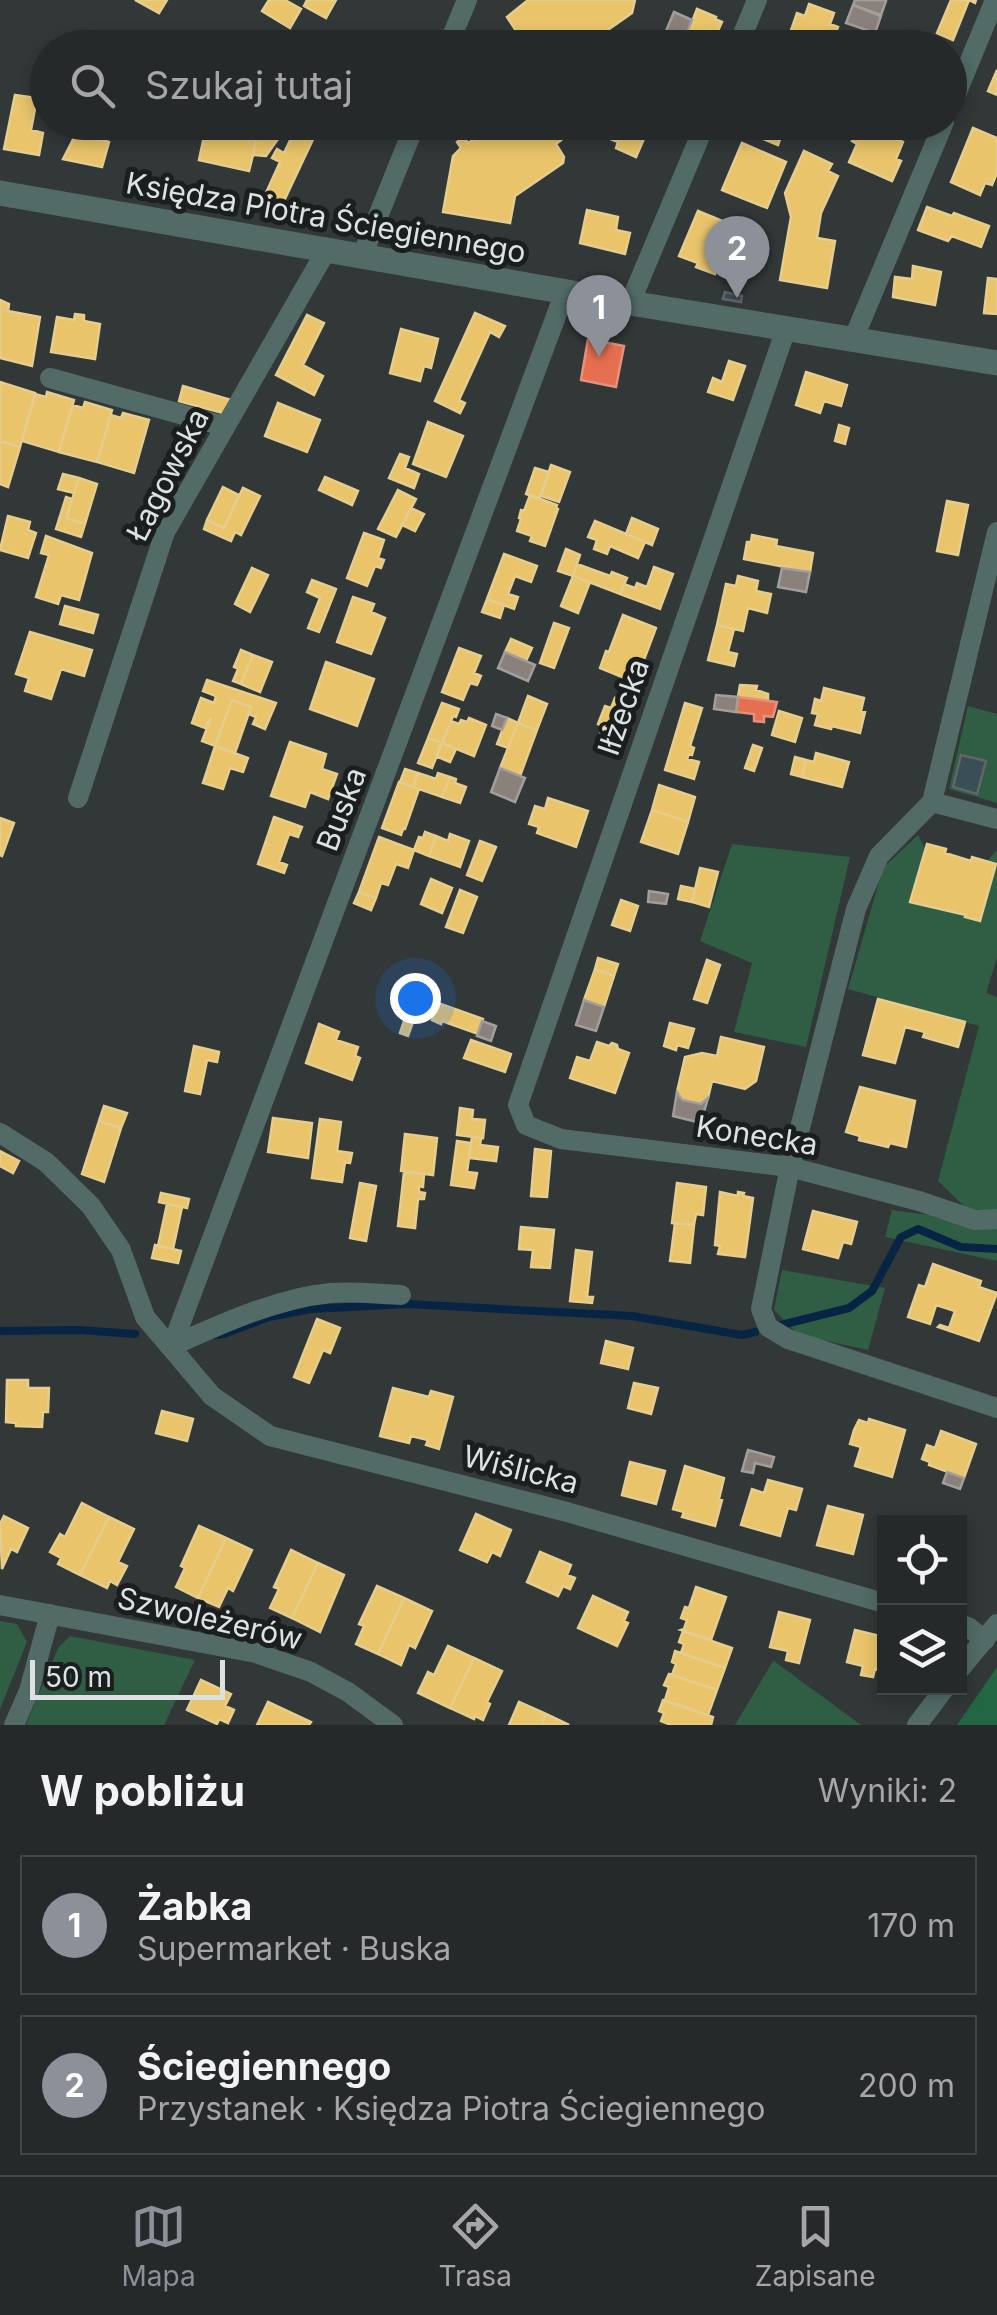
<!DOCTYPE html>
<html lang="pl">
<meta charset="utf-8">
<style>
body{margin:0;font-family:Inter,sans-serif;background:#2e3131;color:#f1f3f6}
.controls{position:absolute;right:30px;bottom:30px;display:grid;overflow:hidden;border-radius:0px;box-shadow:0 5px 15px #0003}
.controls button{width:90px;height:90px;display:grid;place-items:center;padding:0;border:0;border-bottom:2px solid #424546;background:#262929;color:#f1f3f6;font:50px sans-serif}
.scale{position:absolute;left:30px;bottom:25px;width:195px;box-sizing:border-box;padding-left:10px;border:5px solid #dce2e2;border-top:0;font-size:28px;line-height:35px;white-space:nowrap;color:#dce2e2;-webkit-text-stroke:8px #1b1e1f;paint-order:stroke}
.you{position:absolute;left:415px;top:998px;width:35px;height:35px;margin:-25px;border:8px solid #fff;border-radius:50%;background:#1a73e8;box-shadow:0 0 0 15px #1a73e833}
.badge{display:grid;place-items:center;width:65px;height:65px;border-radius:50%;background:#8c9099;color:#fff;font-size:32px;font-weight:700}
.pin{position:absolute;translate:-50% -82px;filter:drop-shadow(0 2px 5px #0008)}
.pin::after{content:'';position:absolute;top:52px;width:35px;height:30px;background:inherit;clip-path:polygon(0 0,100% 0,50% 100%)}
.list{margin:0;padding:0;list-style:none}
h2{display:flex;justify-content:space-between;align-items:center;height:130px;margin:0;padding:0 40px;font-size:42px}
h2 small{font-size:32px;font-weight:400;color:#a4a6a8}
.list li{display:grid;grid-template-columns:65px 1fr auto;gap:30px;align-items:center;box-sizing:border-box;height:140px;margin:0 20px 20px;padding:0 20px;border:2px solid #424546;border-radius:0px}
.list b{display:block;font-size:38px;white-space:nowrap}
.list p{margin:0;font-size:32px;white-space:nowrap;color:#a4a6a8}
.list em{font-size:32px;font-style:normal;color:#a4a6a8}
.icon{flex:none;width:55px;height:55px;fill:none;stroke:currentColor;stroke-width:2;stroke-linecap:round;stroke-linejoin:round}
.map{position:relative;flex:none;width:997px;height:1725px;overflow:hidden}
.search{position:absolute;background:#262929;box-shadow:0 5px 15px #0003;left:30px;right:30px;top:30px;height:110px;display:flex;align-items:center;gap:25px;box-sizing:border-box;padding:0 35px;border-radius:55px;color:#a4a6a8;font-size:38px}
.sheet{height:450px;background:#262929}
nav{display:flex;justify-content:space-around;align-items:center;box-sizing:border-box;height:140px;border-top:2px solid #424546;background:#262929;font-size:28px;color:#a4a6a8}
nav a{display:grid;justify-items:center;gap:5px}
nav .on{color:#8c9099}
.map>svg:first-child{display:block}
.green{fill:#2f5e44}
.forest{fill:#226643}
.homes{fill:#e9c46a;stroke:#e5cd8e;stroke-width:2.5}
.shops{fill:#e76f51;stroke:#e4927c;stroke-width:2.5}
.industry{fill:#8a817c;stroke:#a39e9b;stroke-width:2.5}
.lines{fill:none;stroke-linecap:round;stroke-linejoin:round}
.stream{stroke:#082444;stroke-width:8}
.building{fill:#394f55;stroke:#626667;stroke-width:2.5}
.minor{stroke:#526b67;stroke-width:20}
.tertiary{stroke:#526b67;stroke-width:25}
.labels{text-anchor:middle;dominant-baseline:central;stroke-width:10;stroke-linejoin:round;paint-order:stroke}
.street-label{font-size:30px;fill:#dce2e2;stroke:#1b1e1f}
</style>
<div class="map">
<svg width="997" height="1725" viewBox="0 0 997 1725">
<rect width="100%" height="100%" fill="#323737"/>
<path class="green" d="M968,706l29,8v89l-48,-14z
M918,835l15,29 43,9 21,-23v108l-11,35 11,4v215l-31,-4 -28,-27 41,-155 -131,-37 35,-121z
M732,844l118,13 -44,190 -72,-15 18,-69 -52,-22z
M892,1210l105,14v37l-112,-24z
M782,1270l103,18 -17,62 -69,-15 -25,-25z
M0,1621l17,3 10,18 -27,67z
M70,1636l125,24 -31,65h-138l32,-77z
M773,1661h1l87,64h-126z"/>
<path class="forest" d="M997,1667v58h-40z"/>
<path class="homes" d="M135,0h32l-8,13z
M269,0h16l16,9 -11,19 -28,-17z
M307,0h29l-10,18 -22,-12z
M528,0h107l-3,13 -50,35h-55l-20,-31z
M951,0h25l-1,3 -6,-3 -16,40 -16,-7z
M809,4l25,9 -4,11 8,3 -8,21h-36l3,-9 -8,-3 8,-23 8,3z
M697,9l19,8 -1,2 7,3 -5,11 -7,-3 -7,18h-21z
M997,70v25l-9,-4z
M15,95l22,3 -6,32 12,3 -4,22 -35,-6z
M82,122h25l-10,20 3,-3 9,3 -7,25 -39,-8z
M207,122h28l23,5 -5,28 13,1 -13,-1 -4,16 -50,-11z
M261,122h29l-24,34 -13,-1 5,-28z
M499,122h60l9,13 -12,9 8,13 -1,6 -48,33 -5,27 -67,-11 10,-56 8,-8 -4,-6 7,-5 4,6 11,-7 1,2 18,-12 -2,-2z
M615,122h28l7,3 -14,32 -20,-9 2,-6 -10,-4z
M750,122h36l-8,23 -32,-13z
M860,123l43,19 -7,17 5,2 -9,20 -43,-19 8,-18 -5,-3z
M297,126l18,9 -32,68 -18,-8 15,-33 -8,-4 5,-9 7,4z
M973,128l24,10v35l-5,12 -7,-2 -5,12 -29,-13z
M742,143l44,19 -19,46 -45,-18z
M804,151l28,13 -4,7 10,5 -17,37 -4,25 18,3 -8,47 -47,-8 11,-63 -6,-24z
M927,207l25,9 2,-3 35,13 -8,21 -29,-11 -4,5 -30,-11z
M587,210l31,7 -2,13 14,3 -5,21 -45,-11z
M698,211l56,23 -17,44 -21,-8 -1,4 -19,-7 2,-4 -19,-7z
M913,266l28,6 -6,33 -42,-8 2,-20 17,2z
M988,278l9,1v35l-13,-1z
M0,300l9,4 -1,7 32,6 -8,49 -32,-8z
M475,313l30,13 -6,11 -9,-5 -31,68 6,3 -5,10 -25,-12z
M75,314l9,1v6l16,3 -5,35 -44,-7 6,-35 17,3z
M307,315l17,8 -21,42 20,11 -9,19 -38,-20z
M401,329l37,10 -7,29 -7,-2 -4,15 -30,-8z
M729,361l16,5 -12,34 -25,-8 5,-14 9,4z
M806,372l41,13 -6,21 -17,-5 -4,12 -24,-8z
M0,382l35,11 -15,54 -20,-6z
M183,386l48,14 -8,13 -44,-12z
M47,392l27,8 -15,52 -37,-11 13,-47 11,3z
M85,402l27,8 -15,52 -38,-10 14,-47 10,3z
M278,403l42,17 -13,32 -42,-16z
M123,413l26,7 -15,53 -37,-11 14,-47 10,3z
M428,422l35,14 -17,41 -33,-13z
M839,425l10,3 -4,16 -10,-3z
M0,441l20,6 -12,40 -8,-3z
M400,454l9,3 -4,11 14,6 -5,14 -25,-10z
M551,465l19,7 -11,30 -18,-6z
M535,468l14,4 -10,27 -13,-5z
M63,474l16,4 -5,15 -16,-4z
M325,477l33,14 -6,14 -33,-15z
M79,478l18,6 -12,40 -19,-6z
M223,487l16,8 -15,33 -17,-8z
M243,488l17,8 -19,39 -6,-3 -4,9 -27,-12 3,-9 17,8z
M398,490l18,9 -20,38 -18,-8z
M530,495l27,10 -1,3 2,1 -13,37 -15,-5 2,-5 -15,-5 4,-12 -2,-1 2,-8 3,1z
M66,497l6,2 -6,19 19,6 -4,13 -25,-8z
M947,501l21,4 -10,50 -21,-4z
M411,508l13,6 -9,17 -13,-6z
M8,516l22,6 -2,8 8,3 -8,25 -28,-8z
M632,518l26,11 -6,16 -26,-11z
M595,521l50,21 -7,16 -28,-12 -3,8 -13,-5 3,-9 -9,-3z
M364,533l20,7 -6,18 6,2 -3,8 -6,-2 -8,20 -20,-8z
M752,535l25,5 -1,6 37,7 -3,19 -66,-13 3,-17h4z
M46,536l46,17 -13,47 -18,-5 -3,9 -22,-7 13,-42 -8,-2z
M566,549l14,6 -7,21 -15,-5z
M504,554l33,12 -6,16 -16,-6 -7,18 10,3 -4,12 -27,-10z
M577,564l33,12 2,-4 15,6 -7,16 -47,-18z
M654,567l19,7 -13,35 -40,-15 4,-10 11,4 2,-5 10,4z
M252,568l16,7 -18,37 -15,-8z
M573,576l17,6 -12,31 -17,-7z
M738,576l20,5 -2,10 15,3 -4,19 -19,-5 -5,23 -26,-6 9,-41 10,2z
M312,580l24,9 -17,43 -11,-4 12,-30 -13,-6z
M353,597l21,7 -3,8 14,6 -14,36 -34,-12z
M487,599l17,6 -4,13 -18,-6z
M65,606l33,9 -5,18 -33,-9z
M623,615l33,13 -14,37 -4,-1 -6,17 -32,-13 6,-17 3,1z
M554,623l15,5 -15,40 -14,-5z
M717,625l17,4 -6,23 9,2 -3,12 -26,-6z
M30,632l62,18 -8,26 -23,-7 -10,30 -26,-8 4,-13 -13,-4z
M511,639l21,9 -6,13 -21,-9z
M459,648l22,8 -7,17 7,3 -4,9 -7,-2 -7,17 -21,-8z
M241,650l12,5 -12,29 -8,-3 5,-12 -4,-2z
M253,655l19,7 -12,30 -19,-8z
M326,662l48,17 -17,47 -47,-17z
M207,680l69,23 -11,26 -12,-5 3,-7 -7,-3 2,-7 -19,-7 -17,46 -13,-5 9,-23 -6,10 -13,-5 9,-25 13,5 2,-7 -13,-5z
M740,685l17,1 -1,4 12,4v7l-30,-4z
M824,688l40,10 -3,13 4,1 -5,21 -28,-7 -1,3 -16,-4 3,-11 -6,-1 3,-14 6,2z
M528,696l19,8 -10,26 -19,-7z
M615,698l14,6 -16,42 -15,-5 5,-15 -5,-2 7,-18 6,2z
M232,700l19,7 -16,46 -20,-7z
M442,703l17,6 -3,8 -3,-1 -11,27 -14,-5z
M685,703l17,5 -12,38 4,2 -2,7 -3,-1 -2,5 12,3 -5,17 -29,-9z
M779,711l23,7 -7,24 -23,-7z
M469,718l17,7 -12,31 -32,-13 9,-22 8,3 2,-4 6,2z
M507,718l11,5 -10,25 -11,-4z
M518,723l19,7 -17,46 -20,-8z
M428,738l14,5 -10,25 -14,-5z
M290,742l36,12 -4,15 15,5 -9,25 -18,-7 -5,15 -34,-11z
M442,743l14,6 -6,13 -14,-6z
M753,745l9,3 -8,23 -9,-3z
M215,746l33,12 -5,14 -13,-4 -7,21 -20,-6z
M816,753l33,9 -7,25 -40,-10 4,-17 8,2z
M795,757l11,3 -4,17 -11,-3z
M405,769l13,4 -5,14 -13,-5z
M418,773l18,6 2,-6 12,4 -8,20 -29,-10z
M450,777l6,2 -1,4 11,4 -6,16 -18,-6z
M399,782l20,7 -14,40h-2l-2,6 -19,-7z
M659,785l36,12 -7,25 -36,-12z
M548,798l40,13 -12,36 -39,-14 2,-6 -10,-3 6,-18 10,3z
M652,810l36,12 -10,32 -37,-12z
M274,817l28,10 -4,10 -9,-3 -10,28 8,3 -3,8 -26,-9z
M0,818l14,5 -12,33 -2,-1z
M425,832l11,4 -7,20 -15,-6 5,-13 4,1z
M450,834l19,7 -9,26 -31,-11 7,-20 12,5z
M379,837l35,13 -6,18 -12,-4 -8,21 -7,-2 -5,15 -17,-6z
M480,841l16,6 -14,34 -15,-6z
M927,844l19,5 -1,4 26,8 1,-4 24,7 -16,57 -15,-4 1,-2 -56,-13z
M700,868l18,4 -9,35 -17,-5z
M431,879l21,9 -10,25 -21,-9z
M681,886l14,3 -3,13 -14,-3z
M460,890l17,7 -14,36 -17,-6z
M359,892l17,6 -5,12 -17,-7z
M621,900l17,6 -8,25 -18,-6z
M598,958l20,6 -4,12 -19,-7z
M707,960l13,5 -13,38 -13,-4z
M595,969l19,7 -10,31 -20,-7z
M413,994l25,9 -2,7 -17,-5 -11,31 -8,-3z
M878,999l87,23 -7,25 -35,-10 2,-5 -20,-5 -10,36 -32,-8z
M438,1003l45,16 -5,15 -36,-13 -1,3 -9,-4z
M670,1023l24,6 -6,19 -11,-3 -1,5 -12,-4z
M319,1024l20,8 -3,8 22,7 -3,9 5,2 -8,22 -46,-17z
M721,1037l43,10 -8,34 -11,8 -33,-8 -4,17 -7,6 -19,-4 -5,-8 8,-35 17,-4 15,3z
M471,1040l40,14 -6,18 -41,-14z
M597,1042l12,4 3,-3 5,2 1,4 11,4 -14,40 -45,-15 7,-21 13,4z
M194,1046l25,6 -2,10 -10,-2 -7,34 -15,-3z
M860,1087l55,14 -9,46 -16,-4 -2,4 -29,-7 1,-4 -14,-4z
M104,1106l23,7 -6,15 -22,-7z
M460,1108l13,2 -1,9 13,1 -2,18 -26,-3z
M273,1118l39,5 -4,35 -40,-6z
M320,1119l21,3 -4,29 15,2 -2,10 -5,-1 -3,20 -30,-4z
M99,1121l22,7 -17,54 -22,-8z
M405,1134l32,4 -4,37 -32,-4z
M472,1137l9,1 -1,7 18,2 -2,14 -27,-3z
M457,1141l14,2 -4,29 10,1 -3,15 -23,-3z
M535,1149l16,2 -4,46 -16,-1z
M0,1151l19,10 -6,12 -13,-7z
M404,1172l20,2 -1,13 -4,-1v6l6,1 -1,6h-6l-3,29 -17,-2z
M360,1183l16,3 -10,55 -16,-3z
M677,1183l29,4 -3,28 -7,-1 -2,11 -22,-2z
M720,1192l18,4v-4l6,1 -1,3 10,2 -8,59 -27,-3 2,-8 -5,-1z
M161,1193l28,6 -2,9 -28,-6z
M167,1204l15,3 -9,42 -15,-3z
M813,1211l44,11 -6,22 -8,-2 -5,16 -35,-9z
M675,1223l19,2 -4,38 -20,-2z
M521,1227l33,3 -4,38 -19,-1 2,-17 -14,-1z
M155,1245l26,6 -3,12 -26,-5z
M576,1250l16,2 -5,45h6l-1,6 -22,-2z
M933,1264l48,17 -2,6 18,6 -18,48 -41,-14 2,-2 9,3 6,-17 -19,-6 -6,19 -22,-7 11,-32 6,2z
M317,1319l23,9 -10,25 -7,-3 -14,33 -15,-6z
M606,1341l27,7 -5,21 -27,-6z
M7,1380h21v8h21l-1,24h-5l-1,15 -26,-1v-3l-10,-1z
M634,1383l24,5 -7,26 -23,-6z
M393,1388l36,9 2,-6 22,6 -14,52 -13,-4 2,-5 -17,-4 -2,7 -29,-7z
M162,1411l31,8 -6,22 -31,-8z
M869,1419l36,11 -13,47 -37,-11 6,-19 -11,-3 4,-14 5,-10 9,3z
M941,1431l35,13 -12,34 -35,-13 1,-3 -8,-3 5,-14 8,3z
M630,1462l35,9 -9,33 -34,-9z
M685,1466l39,12 -5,21 3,1 -7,26 -33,-9 2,-5 -11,-3z
M768,1480l34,9 -6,21 -8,-2 -8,28 -39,-11 11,-36 12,4z
M82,1503l27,14 -29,58 -22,-11 3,-6 -11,-6 10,-18 5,3z
M828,1506l35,9 -10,39 -36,-9z
M476,1514l35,16 -11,26 -8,-4 -5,10 -27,-12z
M4,1516l24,12 -11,24 -6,-3 -9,20 -2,-45z
M109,1517l25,12 -16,33 9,4 -10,19 -7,-4 -3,7 -27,-13z
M199,1526l27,12 -28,60 -22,-11 9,-19 -4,-2z
M226,1538l26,12 -19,41 -5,-3 -9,19 -21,-9z
M291,1550l27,13 -26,55 -22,-10 9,-19 -5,-2z
M540,1552l31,13 -4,10 8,3 -5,11 -7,-3 -5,10 -31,-14z
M318,1563l26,12 -24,57 -28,-14z
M377,1586l27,12 -26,56 -22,-10 8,-18 -5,-2z
M696,1587l30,10 -15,43 -30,-10 3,-1 3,-9 -6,-2 4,-11 4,1z
M593,1596l35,16 -4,9 4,2 -11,23 -39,-18z
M404,1598l28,13 -17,37 -6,-3 -8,20 -23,-11z
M779,1612l31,8 -11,43 -13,-3 2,-9 -18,-4z
M855,1630l29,7v34l-9,-2 -2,8 -12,-2 2,-9 -16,-4z
M683,1631l49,17 -7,20 -44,-15 3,-9 -5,-2z
M448,1646l26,12 -24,50 -32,-15 10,-21 6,3z
M675,1651l50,17 -8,22 -45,-15 4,-11 -4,-2z
M474,1658l28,13 -15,31 3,2 -7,16 -8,-4 -1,3 -24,-11z
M669,1674l48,16 -9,25 -43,-15 4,-13 -5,-2z
M201,1680l30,14 -6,12 9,4 -6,13 -9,-4 -2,5 -30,-14z
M663,1700l50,17 -2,8h-40l-10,-4 3,-8 -5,-2z
M268,1702l43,20 -2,3h-52z
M519,1702l27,12 -5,11h-32z
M546,1714l23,11h-28z"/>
<path class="shops" d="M588,339l36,7 -8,41 -35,-7z
M738,697l39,5 -4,15 -9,-1v6l-10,-1v-7l-18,-2z"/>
<path class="industry" d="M855,0h29l2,1 -5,14 -28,-10z
M853,5l28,11 -6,17 -29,-10z
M674,12l18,8 -7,18 -19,-7z
M782,568l28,4 -4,20 -28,-5z
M505,652l30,13 -7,16 -30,-13z
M716,695l22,2 -2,15 -22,-3z
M496,714l11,4 -5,12 -10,-4z
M500,768l25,10 -10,24 -24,-10z
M649,891l19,3 -2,10 -18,-2z
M584,1000l20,7 -8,24 -20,-6z
M482,1021l14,5 -5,15 -14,-5z
M677,1092l5,8 19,4 7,-6 -7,25 -28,-7z
M748,1450l26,7 -3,10 -16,-4 -2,10 -11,-2z
M947,1472l17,6 -4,11 -17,-6z"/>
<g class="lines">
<path class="stream" d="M777,1326l72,-18 23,-17 29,-54 17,-8 43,18 36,2
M0,1331l80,-1 55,4
M216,1335l8,-1 45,-17 42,-8 96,-5 225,12 110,19 13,-3"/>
</g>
<path class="building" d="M725,292l17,4 -1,6 -18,-3z
M961,755l25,6 -9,33 -24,-7z"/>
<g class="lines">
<path class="minor" d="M447,48l20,-48
M737,48l20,-48
M950,109l45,-109
M362,256l54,-134
M630,303l76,-181
M786,329l-268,776 8,20 35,14 229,28 129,34 56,19 22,-1
M853,340l91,-218
M50,378l174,48
M997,532l-65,270 -53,54 -23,53 -66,258 -29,142 7,18 20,12 209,69
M78,798l87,-266 161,-281
M932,802l65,17
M0,1133l46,29 45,44 30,44 24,67 67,79 58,40 297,76 317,91
M172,1346l393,-1054
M172,1346c49,-22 103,-47 158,-53 23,-2 47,1 71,2
M0,1605l256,48 55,19 37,20 45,33
M960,1624l8,3 17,13
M960,1669l37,-45
M14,1725l15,-34 21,-77
M917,1725l28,-37"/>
<path class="tertiary" d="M0,193l630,110 367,60"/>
</g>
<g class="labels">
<g class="street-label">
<text transform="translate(326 217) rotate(10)">Księdza Piotra Ściegiennego</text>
<text transform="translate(167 475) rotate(-63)">Łagowska</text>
<text transform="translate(623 707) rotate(-71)">Iłżecka</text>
<text transform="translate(341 809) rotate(-69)">Buska</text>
<text transform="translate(757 1135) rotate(9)">Konecka</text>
<text transform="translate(521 1469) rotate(14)">Wiślicka</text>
<text transform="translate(210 1618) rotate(13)">Szwoleżerów</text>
</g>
</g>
</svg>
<div class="controls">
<button><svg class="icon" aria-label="locate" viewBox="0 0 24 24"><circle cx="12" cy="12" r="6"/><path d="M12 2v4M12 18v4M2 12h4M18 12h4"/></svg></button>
<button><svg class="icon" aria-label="layers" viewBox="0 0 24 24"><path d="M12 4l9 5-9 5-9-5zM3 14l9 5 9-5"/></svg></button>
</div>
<div class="scale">50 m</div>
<div class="you"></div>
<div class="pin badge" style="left:599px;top:357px">1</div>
<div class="pin badge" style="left:737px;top:298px">2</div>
<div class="search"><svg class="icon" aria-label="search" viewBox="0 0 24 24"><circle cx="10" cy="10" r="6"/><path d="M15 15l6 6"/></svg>Szukaj tutaj</div>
</div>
<section class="sheet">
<h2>W pobliżu<small>Wyniki: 2</small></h2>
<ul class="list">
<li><span class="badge">1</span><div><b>Żabka</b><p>Supermarket · Buska</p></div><em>170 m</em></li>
<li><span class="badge">2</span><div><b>Ściegiennego</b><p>Przystanek · Księdza Piotra Ściegiennego</p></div><em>200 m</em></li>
</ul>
</section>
<nav>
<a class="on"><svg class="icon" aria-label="map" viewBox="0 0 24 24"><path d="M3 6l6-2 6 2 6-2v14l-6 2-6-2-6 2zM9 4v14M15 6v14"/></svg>Mapa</a>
<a><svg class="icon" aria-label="directions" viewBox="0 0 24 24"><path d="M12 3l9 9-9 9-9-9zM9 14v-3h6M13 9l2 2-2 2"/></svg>Trasa</a>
<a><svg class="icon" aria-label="saved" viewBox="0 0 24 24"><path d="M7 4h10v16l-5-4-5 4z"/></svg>Zapisane</a>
</nav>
